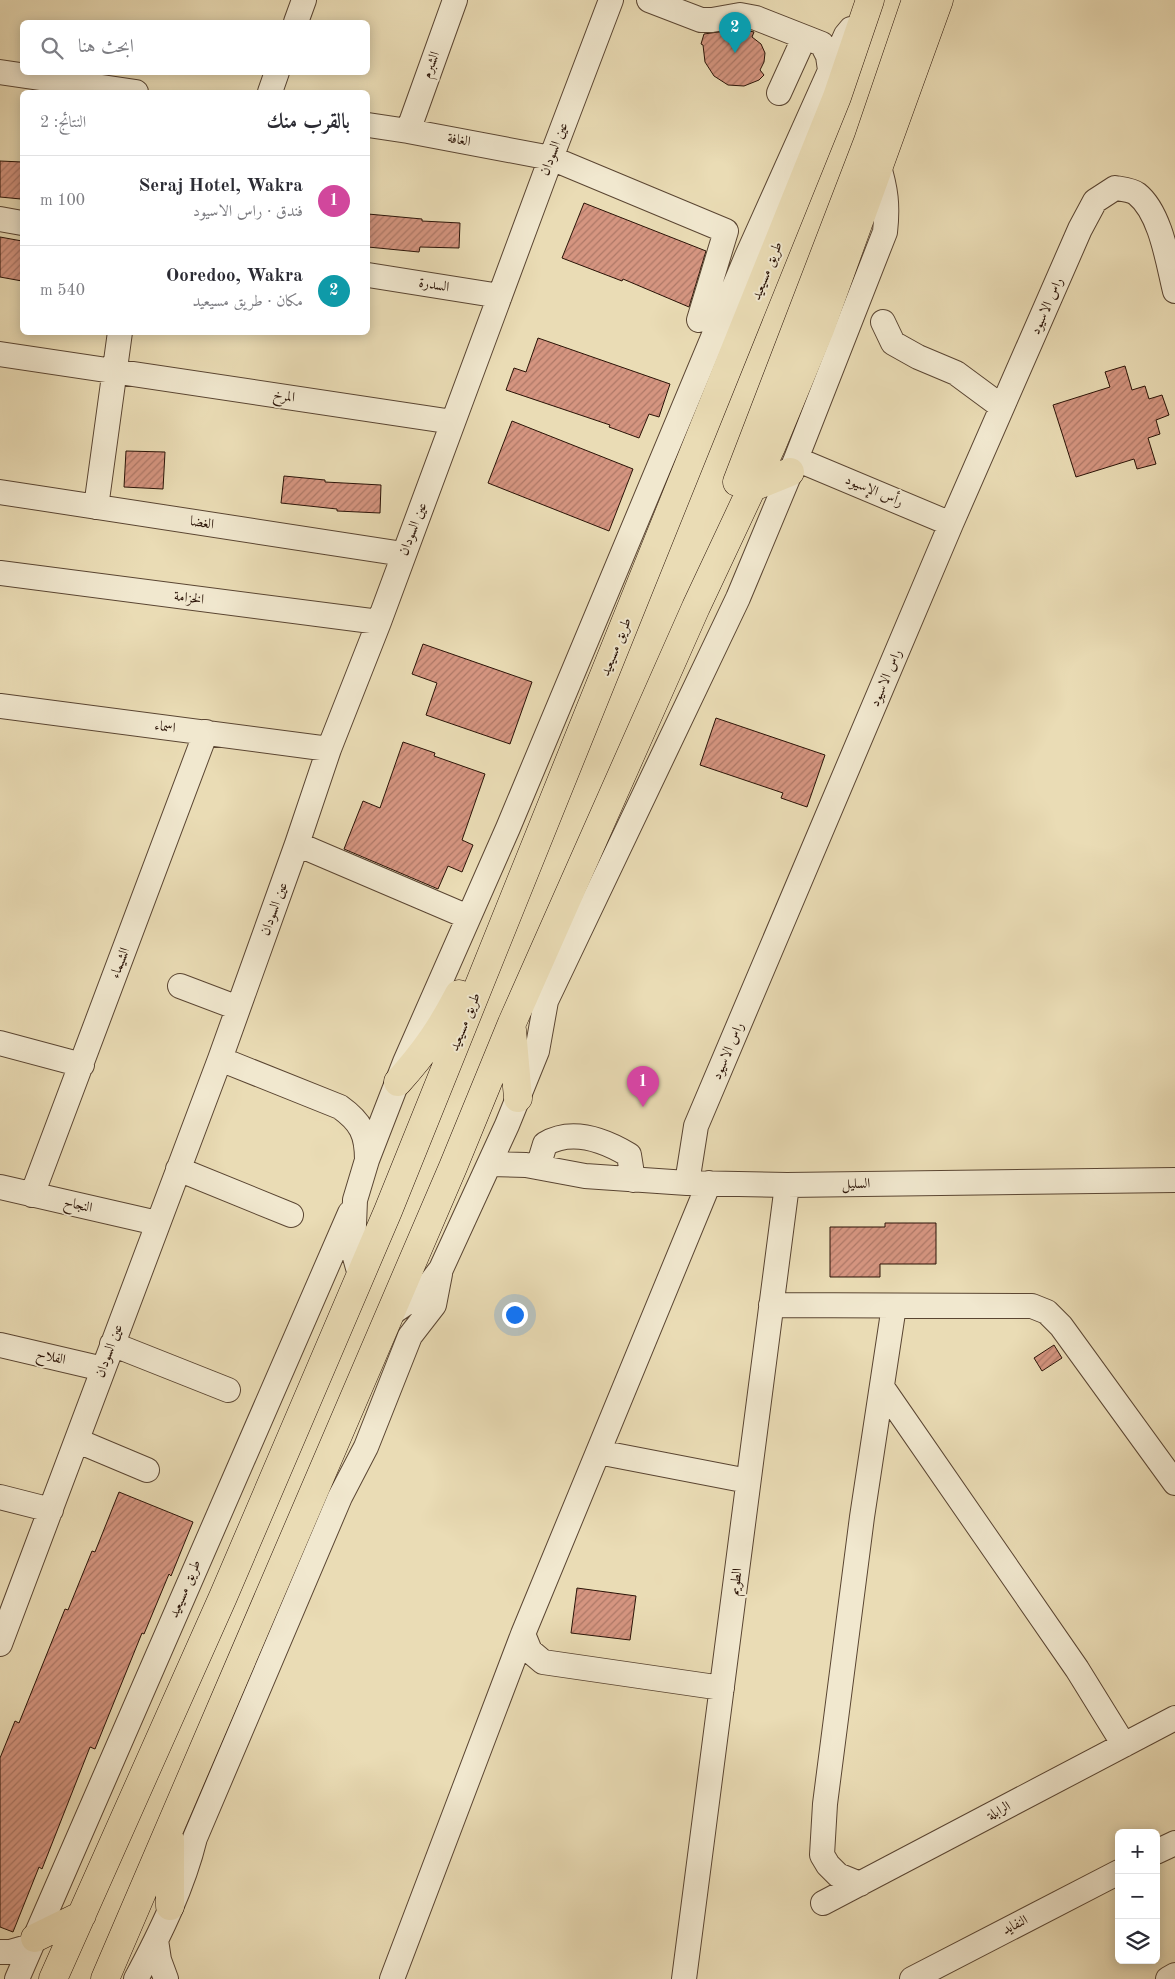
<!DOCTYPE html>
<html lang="ar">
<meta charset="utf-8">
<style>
body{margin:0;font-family:"Old Standard TT",Amiri,serif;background:#f7f7f7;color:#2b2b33;direction:rtl}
.controls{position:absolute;right:15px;bottom:15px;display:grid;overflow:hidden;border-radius:8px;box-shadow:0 2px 12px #0003}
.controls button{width:45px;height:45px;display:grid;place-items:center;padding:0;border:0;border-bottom:1px solid #e1e1e2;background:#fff;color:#2b2b33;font:25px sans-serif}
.you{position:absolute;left:514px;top:1314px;width:18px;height:18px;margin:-12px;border:4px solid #fff;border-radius:50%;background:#1a73e8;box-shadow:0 0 0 8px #1a73e833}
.badge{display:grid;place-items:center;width:32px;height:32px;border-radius:50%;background:#8f2418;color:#fff;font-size:16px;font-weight:700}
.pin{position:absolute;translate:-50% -41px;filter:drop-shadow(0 1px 2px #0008)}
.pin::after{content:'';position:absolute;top:26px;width:18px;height:15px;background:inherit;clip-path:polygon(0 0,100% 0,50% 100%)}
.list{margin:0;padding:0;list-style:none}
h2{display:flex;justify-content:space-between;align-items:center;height:65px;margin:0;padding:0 20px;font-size:21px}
h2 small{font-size:16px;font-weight:400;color:#7c7c81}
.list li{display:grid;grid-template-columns:32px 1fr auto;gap:15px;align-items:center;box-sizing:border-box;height:90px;padding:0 20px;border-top:1px solid #e1e1e2}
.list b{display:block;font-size:19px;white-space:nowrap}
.list p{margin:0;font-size:16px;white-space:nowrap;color:#7c7c81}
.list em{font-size:16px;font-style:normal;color:#7c7c81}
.icon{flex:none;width:28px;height:28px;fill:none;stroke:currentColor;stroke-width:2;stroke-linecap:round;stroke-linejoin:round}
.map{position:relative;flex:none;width:1175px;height:1979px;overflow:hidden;direction:ltr}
.search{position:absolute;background:#fff;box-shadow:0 2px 12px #0003;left:20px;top:20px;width:350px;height:55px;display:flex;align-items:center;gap:12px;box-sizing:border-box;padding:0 18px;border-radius:8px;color:#7c7c81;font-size:19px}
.panel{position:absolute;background:#fff;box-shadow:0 2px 12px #0003;left:20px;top:90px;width:350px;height:245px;border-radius:8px;direction:rtl}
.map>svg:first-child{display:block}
.building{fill:url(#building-hatch);stroke:#2a1307}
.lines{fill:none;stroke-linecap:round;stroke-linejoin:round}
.minor-casing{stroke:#5a4532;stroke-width:26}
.highway-casing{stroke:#2a1307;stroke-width:29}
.minor{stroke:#f1e8cf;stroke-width:24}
.highway{stroke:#eadcb5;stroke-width:28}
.labels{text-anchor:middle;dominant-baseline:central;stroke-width:4;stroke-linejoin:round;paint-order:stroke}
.street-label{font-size:14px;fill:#2a1307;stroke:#f1e8cf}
</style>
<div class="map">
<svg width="1175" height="1979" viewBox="0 0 1175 1979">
<defs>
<pattern id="building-hatch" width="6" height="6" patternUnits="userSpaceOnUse" patternTransform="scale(1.25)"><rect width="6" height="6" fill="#d59580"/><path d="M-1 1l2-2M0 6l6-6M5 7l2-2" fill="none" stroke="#ad7867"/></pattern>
</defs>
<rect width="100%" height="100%" fill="#eadcb5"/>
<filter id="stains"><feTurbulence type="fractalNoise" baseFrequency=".004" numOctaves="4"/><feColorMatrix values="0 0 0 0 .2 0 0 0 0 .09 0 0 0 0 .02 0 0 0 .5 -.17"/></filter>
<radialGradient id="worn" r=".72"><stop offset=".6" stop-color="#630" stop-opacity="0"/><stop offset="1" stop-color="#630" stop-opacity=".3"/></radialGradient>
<path class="building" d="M740,29l14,3 -2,5 9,7 4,9 -1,9 -4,8 4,5 -5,5 -15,6 -16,-1 -14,-9 -9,-14 -2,-17 -2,-1 3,-10z
M0,161l22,1 -1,37 -21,-2z
M584,203l122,48 -17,56 -66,-28 -1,2 -60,-23z
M368,214l54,5v2l38,2 -1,25 -39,-1 -1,5 -51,-5z
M0,237l22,4v40l-22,-4z
M538,338l132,46 -11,33 -10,-3 -10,24 -30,-11 1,-2 -104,-35 8,-22 12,4z
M1125,366l7,24 13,-4 4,13 13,-4 7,20 -13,5 4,14 -12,4 8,26 -19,5 -3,-10 -58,18 -23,-72 57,-18 -5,-15z
M512,421l121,48 -24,62 -121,-48z
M126,451l39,1 -2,37 -39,-2z
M284,476l41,4v2l56,3 -1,28 -43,-2v-2l-56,-6z
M423,644l109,38 -22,62 -84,-29 11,-32 -25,-9z
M716,718l109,37 -18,52 -26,-9 2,-5 -83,-28z
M403,742l32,11 -1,3 51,18 -23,66 11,5 -11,27 -14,-6 -10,23 -94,-40 19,-48 17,7z
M885,1223h51v41h-56v13h-50v-50h55z
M1054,1345l8,13 -20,13 -8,-13z
M119,1492l74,30 -22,54 -2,-2 -25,60 -2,-1 -47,116 -5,-2 -48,122 -3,-2 -26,65 -13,-5v-169l15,-37 4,2 46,-114 3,1 24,-59 3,1z
M577,1588l59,8 -6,44 -59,-7z"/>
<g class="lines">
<g class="minor-casing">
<path id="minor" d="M649,0l52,20h11l28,-5 16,3 66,26 6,12 2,14
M296,22l8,-22
M0,72l136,20
M270,92l7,-20
M779,93l25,-55
M368,125l40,6 143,27 175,73 -27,89
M408,131l47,-131
M0,219l22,4
M368,275l132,21
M883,322l10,21 25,14 38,16 46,34
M0,354l453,68
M796,459l155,65
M0,492l403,62
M96,507l24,-175
M0,573l379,49
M0,706l329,43
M297,844l171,73
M180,986l58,22
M0,1043l82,22
M220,1059l120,48c21,15 27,27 27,53
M490,1164l36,1 59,11 102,7 100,2 388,-5
M538,1167l7,-23c27,-16 59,-4 84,11l4,25
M178,1169l113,46
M687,1183l9,-57 255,-602 129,-295 15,-28 20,-13c6,1 17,2 22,6 24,19 31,69 38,97
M0,1187l157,36
M32,1195l174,-463
M360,1275l-7,-25 2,-50 12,-40 38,-98 103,-234 239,-572 99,-221 5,-6
M771,1305l261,1 15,6 14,14 114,157
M389,1315l36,-25 16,-21 66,-144 30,-74 9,-50 192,-403 58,-139 89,-227c3,-26 1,-43 -7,-68
M112,1344l116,46
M0,1345l103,24
M882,1387l195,282 47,76
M78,1441l69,29
M598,1452l150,29
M0,1497l51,13
M523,1634l7,17 13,11 179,26
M0,1644l220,-585 77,-215 32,-95 50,-127 172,-464 60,-158
M1156,1852l19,-9
M860,1884l-22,-9 -10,-10 -6,-10 3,-51 37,-287 32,-211
M823,1903l352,-185
M156,1940l3,20 7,19
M0,1952h10l21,-6
M17,1979l333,-766
M136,1979c24,-45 47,-92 59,-141l145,-341 26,-50 44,-111 24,-31 6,-31
M392,1979l131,-345 186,-451
M684,1979l103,-794
M912,1979l207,-107
M1168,1979l7,-4"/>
</g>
<g class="highway-casing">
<path id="highway" d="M737,482l131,-341 48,-141
M753,487l37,-15
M512,1030l6,68
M398,1082c26,-29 43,-53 61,-88
M170,1906v-66
M35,1938l47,-23
M53,1979l170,-382 165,-386 449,-1114 33,-97
M105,1979l348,-812 59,-144 184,-416 76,-162 48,-116 119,-329"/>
</g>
<use href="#minor" class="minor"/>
<use href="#highway" class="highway"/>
</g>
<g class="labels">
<g class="street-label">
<text transform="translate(431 65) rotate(-70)">الشبرم</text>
<text transform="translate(459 140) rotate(11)">الغافة</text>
<text transform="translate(554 149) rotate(-69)">عين السودان</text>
<text transform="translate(767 271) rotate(-68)">طريق مسيعيد</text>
<text transform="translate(434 285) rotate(9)">السدرة</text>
<text transform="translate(1047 306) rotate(-66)">راس الاسيود</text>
<text transform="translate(284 396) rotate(9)">المرخ</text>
<text transform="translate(874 491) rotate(23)">رأس الإسيود</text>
<text transform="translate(202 523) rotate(9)">الغضا</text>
<text transform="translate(413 529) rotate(-69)">عين السودان</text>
<text transform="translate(189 598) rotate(7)">الخزامة</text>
<text transform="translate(616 647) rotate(-68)">طريق مسيعيد</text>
<text transform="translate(886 678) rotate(-67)">راس الاسيود</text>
<text transform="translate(165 727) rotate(7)">اسماء</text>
<text transform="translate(274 909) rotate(-70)">عين السودان</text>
<text transform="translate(120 963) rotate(-69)">الشيماء</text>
<text transform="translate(465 1022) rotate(-68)">طريق مسيعيد</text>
<text transform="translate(728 1051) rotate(-67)">راس الاسيود</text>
<text transform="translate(856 1184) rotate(-1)">السليل</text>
<text transform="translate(78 1205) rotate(13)">النجاح</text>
<text transform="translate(109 1351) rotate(-70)">عين السودان</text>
<text transform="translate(51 1357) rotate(13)">الفلاح</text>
<text transform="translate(736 1582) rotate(-83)">الطويم</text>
<text transform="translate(185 1589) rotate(-67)">طريق مسيعيد</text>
<text transform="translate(999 1811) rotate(-28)">الرابلة</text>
<text transform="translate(1015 1925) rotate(-27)">النفايد</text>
</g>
</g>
<rect width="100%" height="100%" filter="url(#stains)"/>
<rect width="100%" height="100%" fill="url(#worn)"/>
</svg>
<div class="controls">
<button>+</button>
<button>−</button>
<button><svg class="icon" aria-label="layers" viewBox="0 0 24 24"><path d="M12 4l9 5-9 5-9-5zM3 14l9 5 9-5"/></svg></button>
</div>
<div class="you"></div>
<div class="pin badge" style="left:643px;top:1107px;background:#d1479c">1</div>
<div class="pin badge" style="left:735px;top:53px;background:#0f9aa8">2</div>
<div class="search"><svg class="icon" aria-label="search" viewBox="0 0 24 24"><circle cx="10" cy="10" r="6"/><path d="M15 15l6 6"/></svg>ابحث هنا</div>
<section class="panel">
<h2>بالقرب منك<small>النتائج: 2</small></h2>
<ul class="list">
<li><span class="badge" style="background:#d1479c">1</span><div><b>Seraj Hotel, Wakra</b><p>فندق · راس الاسيود</p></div><em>100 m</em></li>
<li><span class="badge" style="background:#0f9aa8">2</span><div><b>Ooredoo, Wakra</b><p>مكان · طريق مسيعيد</p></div><em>540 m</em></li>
</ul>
</section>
</div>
